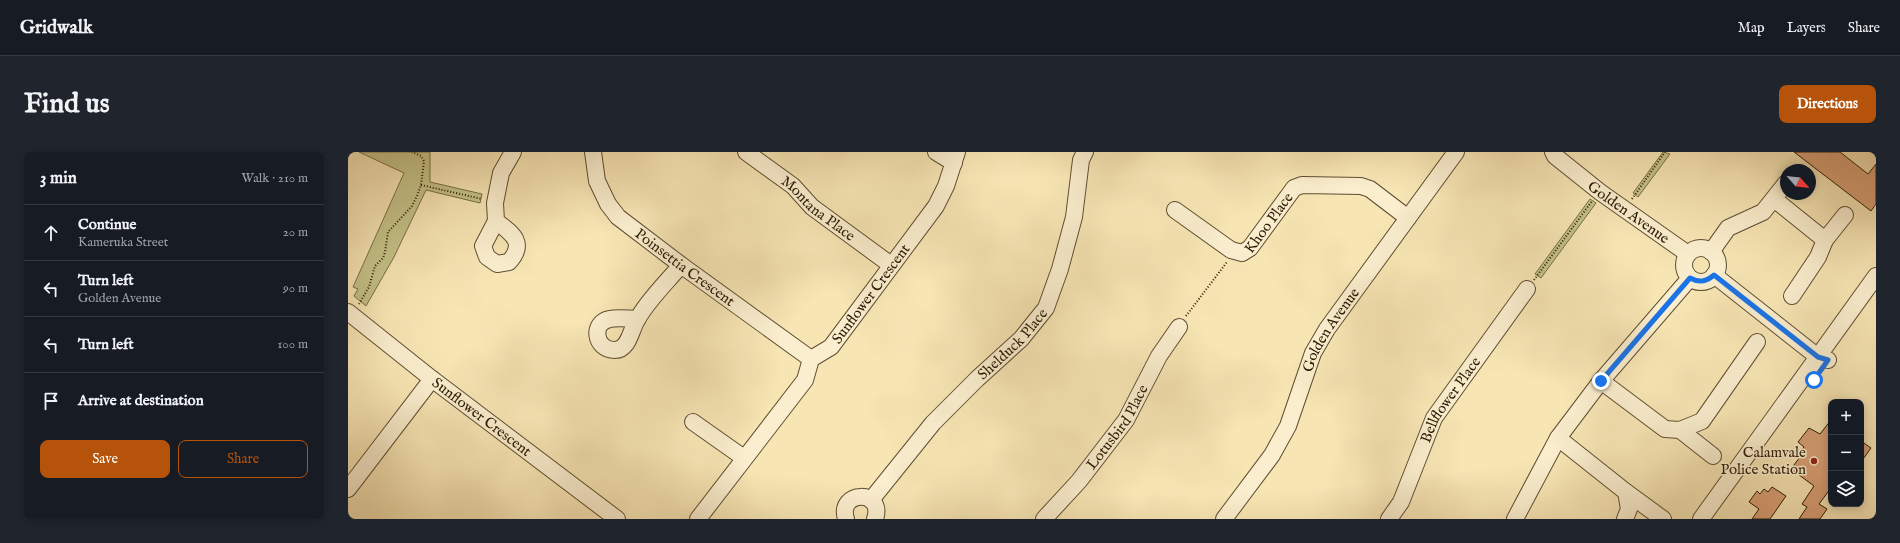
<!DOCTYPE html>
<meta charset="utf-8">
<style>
body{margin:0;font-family:"IM FELL English",serif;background:#20242c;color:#f1f3f6}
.controls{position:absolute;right:12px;bottom:12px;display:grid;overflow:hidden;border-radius:8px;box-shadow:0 2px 10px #0003}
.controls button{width:36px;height:36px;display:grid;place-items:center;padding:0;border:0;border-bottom:1px solid #363941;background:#171b24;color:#f1f3f6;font:20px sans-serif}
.compass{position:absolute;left:1432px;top:12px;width:36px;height:36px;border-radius:50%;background:#171b24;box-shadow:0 2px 10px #0003;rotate:117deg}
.stop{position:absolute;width:12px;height:12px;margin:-9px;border:3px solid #1a73e8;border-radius:50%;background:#fff}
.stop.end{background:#1a73e8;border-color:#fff;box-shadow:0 1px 4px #0008}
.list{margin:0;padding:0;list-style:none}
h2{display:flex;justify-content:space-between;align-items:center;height:52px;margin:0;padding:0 16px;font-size:17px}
h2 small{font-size:13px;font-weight:400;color:#9ea1a6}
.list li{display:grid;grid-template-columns:26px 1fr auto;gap:12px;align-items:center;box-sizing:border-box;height:56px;padding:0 16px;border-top:1px solid #363941}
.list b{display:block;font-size:15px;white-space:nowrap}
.list p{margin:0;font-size:13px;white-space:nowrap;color:#9ea1a6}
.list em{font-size:13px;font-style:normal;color:#9ea1a6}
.actions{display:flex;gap:8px;padding:12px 16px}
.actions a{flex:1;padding:9px 0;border:1px solid #b45309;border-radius:8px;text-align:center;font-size:14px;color:#b45309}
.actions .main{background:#b45309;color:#fff}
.icon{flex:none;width:22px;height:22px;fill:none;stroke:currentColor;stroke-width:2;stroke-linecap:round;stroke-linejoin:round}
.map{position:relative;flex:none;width:1528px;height:367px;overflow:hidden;border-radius:8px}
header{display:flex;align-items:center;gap:24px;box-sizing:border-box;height:56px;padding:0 20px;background:#171b24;border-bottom:1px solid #363941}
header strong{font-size:19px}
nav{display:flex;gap:22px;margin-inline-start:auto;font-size:14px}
.intro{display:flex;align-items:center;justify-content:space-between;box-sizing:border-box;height:96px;padding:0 24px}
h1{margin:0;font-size:28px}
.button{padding:10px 18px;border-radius:8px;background:#b45309;color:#fff;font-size:14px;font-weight:700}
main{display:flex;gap:24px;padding:0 24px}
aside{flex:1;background:#171b24;border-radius:8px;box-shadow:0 2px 10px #0003}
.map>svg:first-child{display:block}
.green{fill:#c4c288;stroke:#786f46}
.building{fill:#d79f75;stroke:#2c1c05}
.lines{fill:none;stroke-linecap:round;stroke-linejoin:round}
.minor-casing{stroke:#5f4e31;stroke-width:18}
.path{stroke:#2c1c05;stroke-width:2;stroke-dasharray:1 2;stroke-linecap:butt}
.minor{stroke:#faeece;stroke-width:16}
.route{stroke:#1a73e8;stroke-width:5}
.poi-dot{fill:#8f2418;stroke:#faeece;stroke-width:1.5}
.labels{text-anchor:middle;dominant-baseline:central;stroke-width:3;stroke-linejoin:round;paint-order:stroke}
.street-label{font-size:15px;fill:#2c1c05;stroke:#faeece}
.poi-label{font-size:15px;fill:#2c1c05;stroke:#faeece;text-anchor:end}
</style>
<header>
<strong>Gridwalk</strong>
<nav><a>Map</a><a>Layers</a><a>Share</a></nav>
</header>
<div class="intro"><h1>Find us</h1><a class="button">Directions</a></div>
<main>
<aside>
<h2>3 min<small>Walk · 210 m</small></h2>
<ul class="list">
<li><svg class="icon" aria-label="ahead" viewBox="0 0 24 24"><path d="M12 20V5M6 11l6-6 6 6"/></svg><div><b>Continue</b><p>Kameruka Street</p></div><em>20 m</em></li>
<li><svg class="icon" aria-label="left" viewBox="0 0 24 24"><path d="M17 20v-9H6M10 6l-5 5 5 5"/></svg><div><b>Turn left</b><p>Golden Avenue</p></div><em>90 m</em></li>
<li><svg class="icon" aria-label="left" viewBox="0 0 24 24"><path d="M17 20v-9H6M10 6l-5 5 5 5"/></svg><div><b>Turn left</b></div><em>100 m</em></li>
<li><svg class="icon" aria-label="arrive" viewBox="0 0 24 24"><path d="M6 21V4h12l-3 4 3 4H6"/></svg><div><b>Arrive at destination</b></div></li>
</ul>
<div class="actions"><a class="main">Save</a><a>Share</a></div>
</aside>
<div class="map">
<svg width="1528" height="367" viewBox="0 0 1528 367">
<rect width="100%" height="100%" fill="#f7e5b4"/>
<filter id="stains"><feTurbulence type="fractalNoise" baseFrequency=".005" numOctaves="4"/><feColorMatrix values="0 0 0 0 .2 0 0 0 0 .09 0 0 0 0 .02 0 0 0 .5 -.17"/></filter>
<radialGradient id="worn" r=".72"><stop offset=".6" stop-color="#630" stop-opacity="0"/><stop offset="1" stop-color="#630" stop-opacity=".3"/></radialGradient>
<path class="green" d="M11,0h71v30l52,12 -2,9 -54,-13 -32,67 -28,49 -12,-10 4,-7 -5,-2 51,-114z
M1315,0l7,2 -32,43 -5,-4z
M1242,47l6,4 -55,75 -6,-4z"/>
<path class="building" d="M1446,0h46l28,22 8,-10v40l-5,7z
M1483,268v68l-12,16 8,5 -7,10h-21l8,-12 -5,-3 12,-18 -23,-17 12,-16 -2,-1 3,-5 -6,-5 11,-14 11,6z
M1513,289l10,7 -10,14z
M1424,335l14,9 -16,23h-18l7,-10 -10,-7 8,-11 3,3 4,-5 4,3z"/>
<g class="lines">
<g class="minor-casing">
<g id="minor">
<path id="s1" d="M245,0l4,29 11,23 10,13 63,48 130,94"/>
<path id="s2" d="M398,0l47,34 19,21 79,58"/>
<path d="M588,0l18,11"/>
<path id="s3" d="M1205,0l2,4 45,36 88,62"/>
<path d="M1426,47l51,41"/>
<path id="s4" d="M827,58l56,40 11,3 8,-5 44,-60 8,-3 59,1 9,3 38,29"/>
<path d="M148,69c17,13 30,22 13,41l-12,2 -10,-7 -4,-11 13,-25 -1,-18 6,-30 12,-21"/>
<circle cx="1353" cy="113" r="17"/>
<path d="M1363,100l17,-24 35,-16 23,-29"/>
<path d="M1366,123l104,82 10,3"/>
<path d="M1444,144l26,-39 7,-17 20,-25"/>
<path id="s5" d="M0,160l84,67 185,140"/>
<path d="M289,167c-8,0 -19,-2 -27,0 -19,3 -16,31 5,31 14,0 16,-21 22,-30 10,-19 30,-38 44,-55"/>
<path d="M1253,229l64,48 15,1 22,-9 55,-79"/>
<path d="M345,270l51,36"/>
<path d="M1332,278l33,26"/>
<path d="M1210,286l68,54 3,17 -4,10"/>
<path d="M0,337l84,-110"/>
<path d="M1278,340l37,27"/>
<path id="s6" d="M523,348l62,-77 44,-44 44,-40 25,-31 14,-39 14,-52 7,-57 4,-8"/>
<path id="s7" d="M350,367l107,-139 6,-21 20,-12 105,-141 10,-20 11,-34"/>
<path d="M498,367c-9,-29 39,-30 29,0"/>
<path id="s8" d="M696,367l35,-38 47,-61 33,-64 20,-29"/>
<path id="s9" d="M876,367l48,-64 16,-29 25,-73 14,-24 129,-177"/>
<path id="s10" d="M1041,367l12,-17 33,-84 93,-129"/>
<path d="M1167,367l43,-81 43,-57 89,-103"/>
<path d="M1353,367l175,-243"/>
</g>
</g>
<path class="path" d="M73,33l61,14
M1284,47l33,-47
M1186,128l58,-79
M11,152l10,-17 6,-21 8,-8 2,-6 3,-20 24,-26 5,-10 4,-11 3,-24 -3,-5 -9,-4
M838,164l41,-54"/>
<use href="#minor" class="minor"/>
</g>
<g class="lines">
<path class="route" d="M1253,229l89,-103c9,5 16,4 24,-3l104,82 10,3 -14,20"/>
</g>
<circle class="poi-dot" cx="1466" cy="309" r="4"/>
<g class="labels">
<g class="street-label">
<text stroke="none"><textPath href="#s2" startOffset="92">Montana Place</textPath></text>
<text stroke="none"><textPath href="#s3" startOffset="97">Golden Avenue</textPath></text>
<text stroke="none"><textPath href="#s4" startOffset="121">Khoo Place</textPath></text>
<text stroke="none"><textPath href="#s1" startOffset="155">Poinsettia Crescent</textPath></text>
<text stroke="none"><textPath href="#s7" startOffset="287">Sunflower Crescent</textPath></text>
<text stroke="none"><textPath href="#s9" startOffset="219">Golden Avenue</textPath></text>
<text stroke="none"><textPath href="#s6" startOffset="211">Shelduck Place</textPath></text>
<text stroke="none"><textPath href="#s10" startOffset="135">Bellflower Place</textPath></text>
<text stroke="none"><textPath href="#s5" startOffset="170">Sunflower Crescent</textPath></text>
<text stroke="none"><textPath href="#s8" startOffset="118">Lotusbird Place</textPath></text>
</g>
<g class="poi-label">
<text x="1458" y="300">Calamvale<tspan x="1458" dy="17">Police Station</tspan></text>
</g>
</g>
<rect width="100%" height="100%" filter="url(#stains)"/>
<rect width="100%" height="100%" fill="url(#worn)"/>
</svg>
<div class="controls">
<button>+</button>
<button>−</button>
<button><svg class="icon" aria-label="layers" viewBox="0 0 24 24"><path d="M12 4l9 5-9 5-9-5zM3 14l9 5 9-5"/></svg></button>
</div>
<svg class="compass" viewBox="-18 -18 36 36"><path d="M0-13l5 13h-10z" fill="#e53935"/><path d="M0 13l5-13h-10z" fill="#9ea1a6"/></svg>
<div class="stop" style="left:1466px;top:228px"></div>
<div class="stop end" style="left:1253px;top:229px"></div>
</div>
</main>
